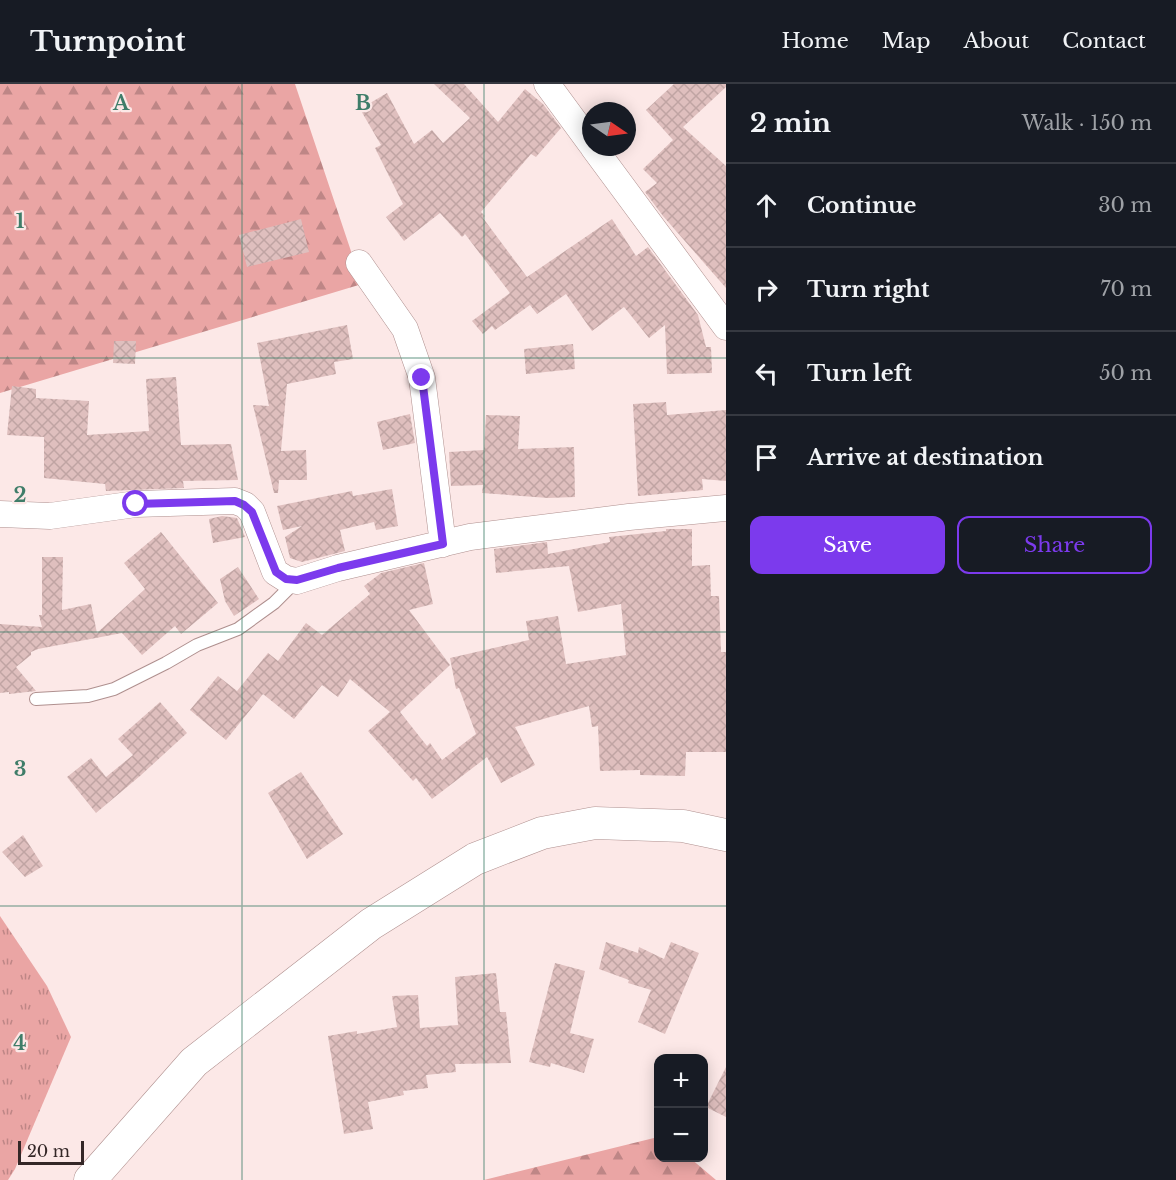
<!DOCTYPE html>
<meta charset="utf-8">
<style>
body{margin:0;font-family:"Libre Baskerville",serif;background:#242831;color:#f1f3f6}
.controls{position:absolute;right:18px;bottom:18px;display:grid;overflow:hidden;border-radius:12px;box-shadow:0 3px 15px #0003}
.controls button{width:54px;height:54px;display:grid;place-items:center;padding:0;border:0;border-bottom:2px solid #363941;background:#171b24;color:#f1f3f6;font:30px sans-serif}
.compass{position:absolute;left:582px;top:18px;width:54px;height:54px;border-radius:50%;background:#171b24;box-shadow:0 3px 15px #0003;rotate:103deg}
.scale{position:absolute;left:18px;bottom:15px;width:66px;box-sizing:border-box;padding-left:6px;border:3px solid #342727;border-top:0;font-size:16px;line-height:21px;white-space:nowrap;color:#342727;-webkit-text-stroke:4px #fce8e7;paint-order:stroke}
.stop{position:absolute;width:18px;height:18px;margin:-14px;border:4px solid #7c3aed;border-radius:50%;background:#fff}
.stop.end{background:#7c3aed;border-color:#fff;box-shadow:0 2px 6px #0008}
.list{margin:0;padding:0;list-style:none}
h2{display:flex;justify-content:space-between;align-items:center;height:78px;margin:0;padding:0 24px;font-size:26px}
h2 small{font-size:20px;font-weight:400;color:#9ea1a6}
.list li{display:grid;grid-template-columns:39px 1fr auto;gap:18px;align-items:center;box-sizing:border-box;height:84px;padding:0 24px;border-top:2px solid #363941}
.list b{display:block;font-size:22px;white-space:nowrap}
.list em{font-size:20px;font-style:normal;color:#9ea1a6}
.actions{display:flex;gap:12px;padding:18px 24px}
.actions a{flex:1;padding:14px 0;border:2px solid #7c3aed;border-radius:12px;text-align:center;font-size:21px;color:#7c3aed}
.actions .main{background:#7c3aed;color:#fff}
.icon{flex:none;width:33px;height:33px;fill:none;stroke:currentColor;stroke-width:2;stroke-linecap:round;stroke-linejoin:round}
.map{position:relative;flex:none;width:726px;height:1096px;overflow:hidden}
header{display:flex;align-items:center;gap:36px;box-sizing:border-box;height:84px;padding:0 30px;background:#171b24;border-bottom:2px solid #363941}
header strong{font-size:28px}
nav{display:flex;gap:33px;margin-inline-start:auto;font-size:21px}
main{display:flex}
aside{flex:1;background:#171b24}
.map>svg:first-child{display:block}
.grass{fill:url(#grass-tufts)}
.forest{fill:url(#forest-firs)}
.building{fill:url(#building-cross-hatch)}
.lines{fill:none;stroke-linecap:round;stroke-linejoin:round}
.service-casing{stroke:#af908f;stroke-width:14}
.minor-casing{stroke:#af908f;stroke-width:27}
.tertiary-casing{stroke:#af908f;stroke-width:33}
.service{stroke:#fff;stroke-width:12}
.minor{stroke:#fff;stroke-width:26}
.tertiary{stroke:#fff;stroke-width:32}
.route{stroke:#7c3aed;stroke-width:8}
.grid{fill:none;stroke:#3f7d69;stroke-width:1.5;stroke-opacity:0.55}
.grid-label{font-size:20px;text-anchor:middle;font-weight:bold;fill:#3f7d69;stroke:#fce8e7;stroke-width:4.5;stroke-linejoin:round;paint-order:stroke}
</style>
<header>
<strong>Turnpoint</strong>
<nav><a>Home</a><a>Map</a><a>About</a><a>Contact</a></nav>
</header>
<main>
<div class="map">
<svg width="726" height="1096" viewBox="0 0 726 1096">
<defs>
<pattern id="grass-tufts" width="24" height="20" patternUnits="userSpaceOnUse" patternTransform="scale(1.5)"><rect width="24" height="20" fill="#eaa5a4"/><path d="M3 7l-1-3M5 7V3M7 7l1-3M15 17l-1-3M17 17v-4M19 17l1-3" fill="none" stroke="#be8686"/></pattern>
<pattern id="forest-firs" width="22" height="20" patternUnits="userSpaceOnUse" patternTransform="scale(1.5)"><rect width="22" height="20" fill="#eaa5a4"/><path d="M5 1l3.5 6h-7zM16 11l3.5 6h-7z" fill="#be8686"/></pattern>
<pattern id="building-cross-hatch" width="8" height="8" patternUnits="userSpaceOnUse" patternTransform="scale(1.5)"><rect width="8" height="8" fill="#dfbfbe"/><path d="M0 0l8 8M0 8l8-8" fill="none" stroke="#c0a4a3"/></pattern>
</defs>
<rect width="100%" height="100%" fill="#fce8e7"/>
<path class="grass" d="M0,832l47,70 24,51 -56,132 -7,11h-8z"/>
<path class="forest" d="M0,0h295l67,200 -362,109z
M658,1053v21h32l26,22h-232z"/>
<path class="building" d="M434,0h30l34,38 27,-33 18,15 18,24 -25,29 -5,-3 -50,58 4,4 -2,2 44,59 85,-58 24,37 12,-9 50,68 8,32h5l1,26 -45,1 -2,-49 -16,13 -25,-31 -32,24 -26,-37 -29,20 -7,-9 -35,25 -3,-4 -9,8 -11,-13 38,-28 -45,-59 -3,3 -22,-24 -36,28 -18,-24 17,-13 -28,-56 6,-3 -21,-36 27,-16 27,51 18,-14 11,13 27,-25z
M674,0h52v3l-43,40 43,39v122l-63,-72 -18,-24 12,-9 -14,-14 30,-29 -27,-30z
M301,135l8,33 -62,15 -8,-32z
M347,241l6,34 -19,3 2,12 -49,10 -6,67 25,-1 1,30h-28l-1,13h-4l-21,-88 16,1 -12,-63z
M114,257h22l-1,23 -22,-1z
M573,260l2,25 -49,5 -2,-25z
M176,293l5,68 50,-1 7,36 -55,1 1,7 -78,3 -1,-7 -61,-6v-41l-37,-2 5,-49 24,3v9l53,3 -2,34 62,-4 -3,-52z
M666,318l1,13 59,-5v71l-24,-2 1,11 -65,6 -5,-92z
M410,330l5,29 -32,7 -6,-28z
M486,331l34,1 -2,33 56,-2 1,50 -27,1 -66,-5 1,-8 -32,1 -2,-34 35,-2z
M392,405l6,37 -22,4 -2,-8 -34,8 5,21 -43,11 -12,-4 -5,-21 17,-11 -19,4 -6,-24 75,-15 1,5z
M222,432l15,2 8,19 -32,6 -4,-24z
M666,445h26v37l18,-1 1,31h8l2,56h5v100h-40l-1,24 -45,-1v-5l-40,1 -2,-45 -6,1 -3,-21 -74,21 20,38 -34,18 -14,-26 -55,42 -16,-21 -3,3 -45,-50 22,-19 -40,-33 -12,18 -16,-12 -28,34 -31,-25 -37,46 -36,-30 28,-34 19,15 31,-38 10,8 28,-38 16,12 48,-41 -6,-8 17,-13 43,-10 9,41 -24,6 41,55 -50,47 27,34 3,-3 12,17 34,-26 -17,-46 -3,1 -6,-31 79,-18 -3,-19 32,-5 8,48 60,-9 -5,-51 -43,8 -9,-46 -73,7 -2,-24 53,-7 1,12 62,-12 -1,-5 57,-6z
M161,448l57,71 -37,31 -6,-8 -33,29 -20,-22 -84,16 -7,3v3l-15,12 20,24 -27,3v-2l-9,1v-69l42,3 -3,-12h3v-58h21l-1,53 29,-6 6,29 48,-44 -21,-26z
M238,483l21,32 -25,17 -9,-15 -5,-22z
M160,618l27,31 -47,43 -44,37 -29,-36 24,-19 15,19 27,-22 -15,-16z
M301,688l42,62 -36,25 -39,-66z
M23,751l20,31 -18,11 -23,-25z
M606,858l32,11 1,-6 25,12 7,-17 28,11 -34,81 -27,-12 13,-32 -23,-7 1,-3 -30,-11z
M555,879l30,8 -15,62 24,6 -10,34 -33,-10 -1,4 -21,-5z
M496,889l4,39h6l5,51 -56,1 1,8 -30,3 2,13 -25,3 1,4 -36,7 5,27 -29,5 -16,-98 29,-5v3l40,-7 -5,-31 26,-1 2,33 38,-3 -3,-48z
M726,983v50l-20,-10z"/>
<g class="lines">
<g class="service-casing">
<path id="service" d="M36,615l52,-3 26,-7 52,-26 31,-18 41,-16 36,-26 22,-22"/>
</g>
<g class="minor-casing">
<path id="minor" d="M547,0l44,60
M593,63l133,180
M359,179l46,66 17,49 21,166
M0,430l50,2 86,-12 99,-3 10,4 7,7 23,60 11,7 11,2 41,-13 132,-31 159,-20 97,-9"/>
</g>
<g class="tertiary-casing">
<path id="tertiary" d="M90,1096l104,-118 177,-138 104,-65 67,-26 53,-10 88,3 43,9"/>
</g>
<use href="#service" class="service"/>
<use href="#minor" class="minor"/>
<use href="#tertiary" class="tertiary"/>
</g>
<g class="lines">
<path class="route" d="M136,420l99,-3 9,4 8,7 24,60 10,7 11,1 41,-12 105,-24 -21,-166"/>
</g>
<path class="grid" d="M242,0v1096M484,0v1096M0,274h726M0,548h726M0,822h726"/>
<g class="grid-label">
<text x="121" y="26">A</text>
<text x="363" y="26">B</text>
<text x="20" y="144">1</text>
<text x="20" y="418">2</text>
<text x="20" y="692">3</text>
<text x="20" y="966">4</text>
</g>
</svg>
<div class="controls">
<button>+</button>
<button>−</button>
</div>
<svg class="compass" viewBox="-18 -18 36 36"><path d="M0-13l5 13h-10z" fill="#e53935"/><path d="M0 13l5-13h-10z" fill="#9ea1a6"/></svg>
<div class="scale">20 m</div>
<div class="stop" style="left:136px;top:420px"></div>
<div class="stop end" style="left:422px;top:294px"></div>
</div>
<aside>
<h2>2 min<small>Walk · 150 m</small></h2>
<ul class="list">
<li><svg class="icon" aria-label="ahead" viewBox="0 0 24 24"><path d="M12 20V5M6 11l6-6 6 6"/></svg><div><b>Continue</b></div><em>30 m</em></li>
<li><svg class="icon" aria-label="right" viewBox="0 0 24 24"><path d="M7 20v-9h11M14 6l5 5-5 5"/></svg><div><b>Turn right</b></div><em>70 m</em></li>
<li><svg class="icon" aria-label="left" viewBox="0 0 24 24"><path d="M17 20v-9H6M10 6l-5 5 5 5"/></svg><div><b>Turn left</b></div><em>50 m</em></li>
<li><svg class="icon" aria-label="arrive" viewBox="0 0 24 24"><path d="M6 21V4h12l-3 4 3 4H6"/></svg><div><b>Arrive at destination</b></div></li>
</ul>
<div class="actions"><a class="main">Save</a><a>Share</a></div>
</aside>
</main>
